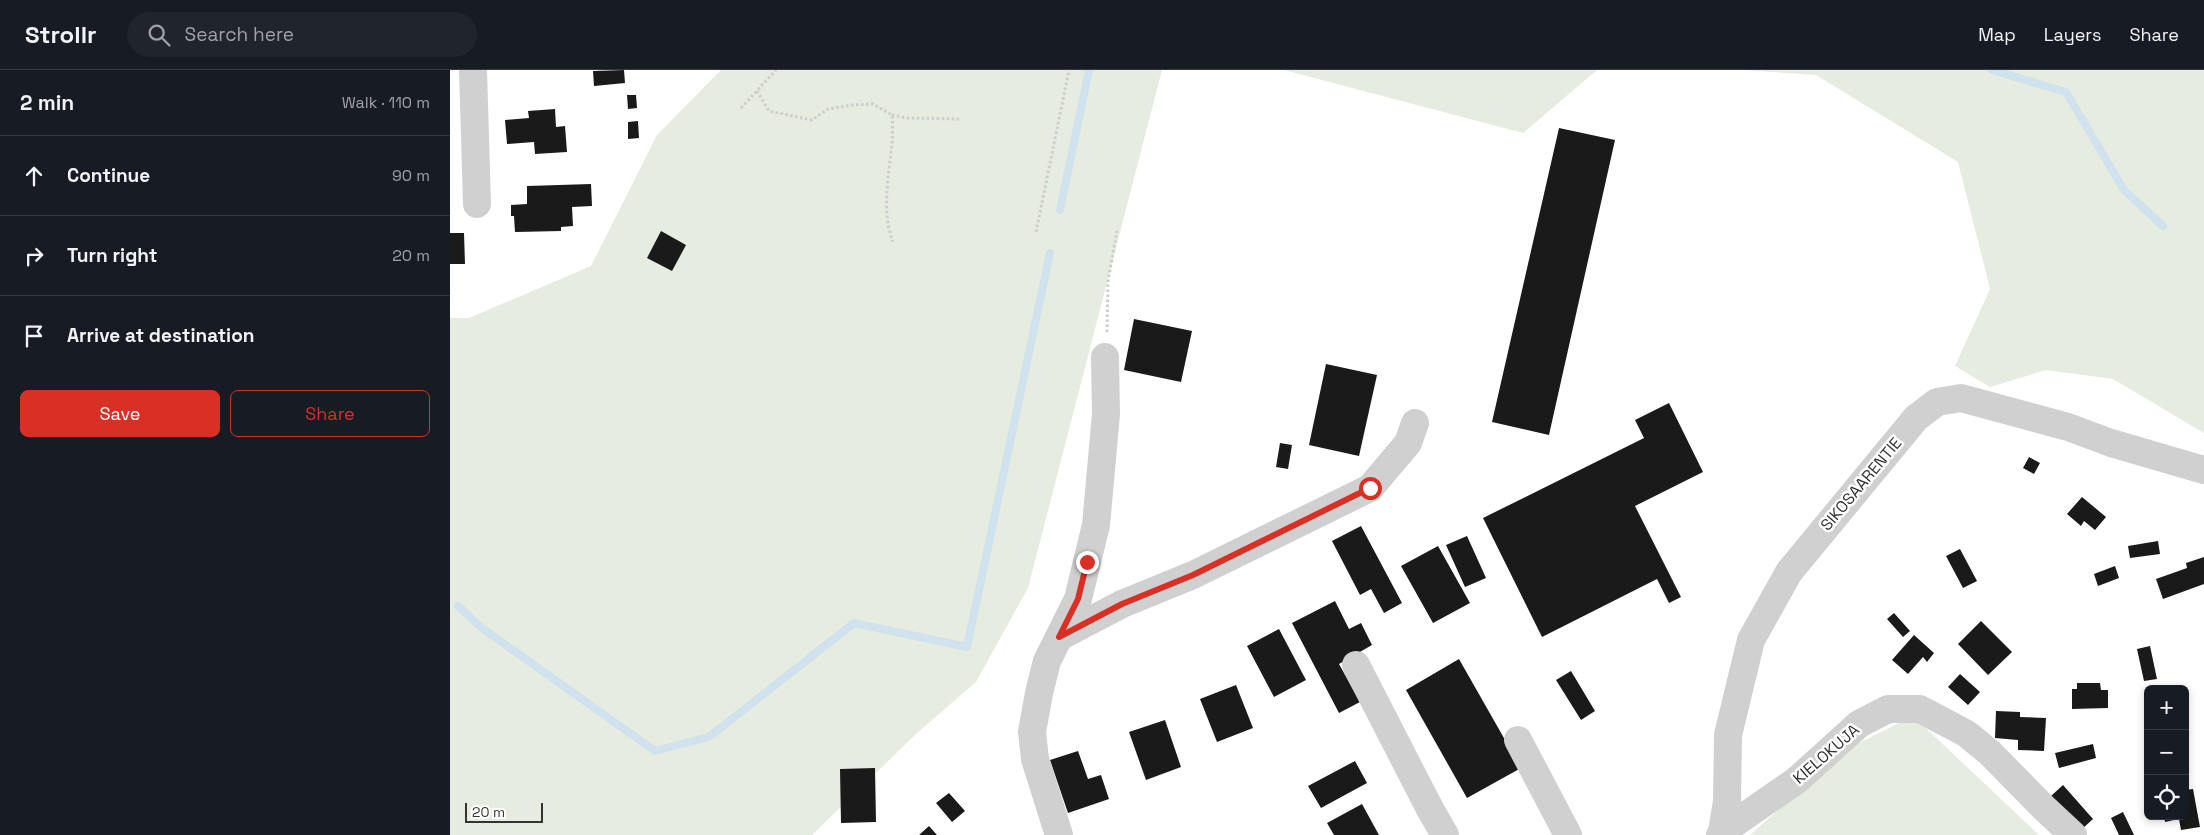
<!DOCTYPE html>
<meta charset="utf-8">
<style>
body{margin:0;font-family:"Space Grotesk",sans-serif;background:#20242c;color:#f1f3f6}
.controls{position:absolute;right:15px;bottom:15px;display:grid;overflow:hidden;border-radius:8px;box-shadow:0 2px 8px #0003}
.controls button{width:45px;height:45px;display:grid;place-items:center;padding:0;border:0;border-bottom:1px solid #363941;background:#171b24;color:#f1f3f6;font:25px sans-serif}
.scale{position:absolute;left:15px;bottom:12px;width:78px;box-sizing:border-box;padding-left:5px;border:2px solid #333;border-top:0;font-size:14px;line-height:18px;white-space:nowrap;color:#333;-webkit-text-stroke:4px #fff;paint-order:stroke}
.stop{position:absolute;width:15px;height:15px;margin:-11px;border:4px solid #d93025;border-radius:50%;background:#fff}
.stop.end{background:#d93025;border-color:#fff;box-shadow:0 1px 5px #0008}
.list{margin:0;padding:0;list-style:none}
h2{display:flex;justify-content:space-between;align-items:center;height:65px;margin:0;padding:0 20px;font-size:21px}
h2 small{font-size:16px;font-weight:400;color:#9ea1a6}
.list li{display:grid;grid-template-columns:32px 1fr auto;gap:15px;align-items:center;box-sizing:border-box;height:80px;padding:0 20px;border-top:1px solid #363941}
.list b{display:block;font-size:19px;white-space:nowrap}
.list em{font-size:16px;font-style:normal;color:#9ea1a6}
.actions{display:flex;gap:10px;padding:15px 20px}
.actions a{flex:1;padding:11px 0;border:1px solid #d93025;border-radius:8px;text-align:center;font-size:18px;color:#d93025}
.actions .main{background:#d93025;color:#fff}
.icon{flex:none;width:28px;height:28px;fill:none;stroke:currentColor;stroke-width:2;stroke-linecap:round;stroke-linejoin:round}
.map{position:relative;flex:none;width:1754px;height:765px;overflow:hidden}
header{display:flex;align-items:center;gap:30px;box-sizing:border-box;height:70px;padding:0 25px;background:#171b24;border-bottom:1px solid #363941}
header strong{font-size:24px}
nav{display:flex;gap:28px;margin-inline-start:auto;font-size:18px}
.search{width:350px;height:45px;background:#20242c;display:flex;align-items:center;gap:12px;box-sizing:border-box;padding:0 18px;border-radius:28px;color:#9ea1a6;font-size:19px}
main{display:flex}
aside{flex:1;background:#171b24}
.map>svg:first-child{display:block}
.green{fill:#e6ecdf}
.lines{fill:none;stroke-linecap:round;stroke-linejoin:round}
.stream{stroke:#cfe2ee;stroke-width:8}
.building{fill:#1a1a1a}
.path{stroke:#cdcdcd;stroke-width:3;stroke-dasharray:2.5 2.5;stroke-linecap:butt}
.minor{stroke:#d0d0d0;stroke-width:28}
.route{stroke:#d93025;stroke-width:6}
.labels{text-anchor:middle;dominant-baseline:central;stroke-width:5;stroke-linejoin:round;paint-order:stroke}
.street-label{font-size:16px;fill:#333;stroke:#fff}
</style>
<header>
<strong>Strollr</strong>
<div class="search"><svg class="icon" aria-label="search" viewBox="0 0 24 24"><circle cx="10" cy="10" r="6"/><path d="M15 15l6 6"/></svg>Search here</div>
<nav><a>Map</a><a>Layers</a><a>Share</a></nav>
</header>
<main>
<aside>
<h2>2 min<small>Walk · 110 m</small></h2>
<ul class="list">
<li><svg class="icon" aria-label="ahead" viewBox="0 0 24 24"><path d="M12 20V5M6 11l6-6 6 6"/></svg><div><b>Continue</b></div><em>90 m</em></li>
<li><svg class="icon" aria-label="right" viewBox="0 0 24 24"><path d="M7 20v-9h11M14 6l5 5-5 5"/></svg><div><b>Turn right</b></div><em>20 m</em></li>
<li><svg class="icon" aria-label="arrive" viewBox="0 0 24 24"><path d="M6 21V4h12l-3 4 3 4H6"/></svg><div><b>Arrive at destination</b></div></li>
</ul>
<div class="actions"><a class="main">Save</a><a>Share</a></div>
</aside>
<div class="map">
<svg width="1754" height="765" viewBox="0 0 1754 765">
<rect width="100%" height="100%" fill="#fff"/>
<path class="green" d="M271,0h441l-134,518 -52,94 -60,52 -104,101h-362v-517h19l122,-52 66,-131z
M834,0h313l-74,63z
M1292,0h462v363l-91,-54 -67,-9 -56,17 -35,-21 35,-77 -32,-127 -142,-87z
M1463,646l126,119h-289l95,-85z"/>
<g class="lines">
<path class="stream" d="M1542,0l74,22 58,98 39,36
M610,140l29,-140
M8,536l24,22 173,123 54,-14 145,-114 113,24 83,-394"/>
</g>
<path class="building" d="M174,0l1,13 -31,3 -1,-15z
M177,25h9l1,13 -9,1z
M105,39l1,18 9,-1 2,26 -32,2 -1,-12 -27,2 -2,-24 24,-2 -1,-7z
M188,51l1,17 -11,1v-17z
M1109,58l56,12 -66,295 -57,-13z
M141,114l1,22 -20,1 1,19 -12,1v4l-46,1 -1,-16h-3v-11l16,-1v-18z
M211,161l25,14 -14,26 -25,-13z
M0,163h14l1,31h-15z
M684,249l58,12 -11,51 -57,-12z
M876,294l51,11 -18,81 -50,-11z
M1219,333l34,69 -68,34 46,91 -12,6 -12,-24 -115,58 -59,-119 161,-80 -9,-18z
M830,373l12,2 -4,24 -12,-2z
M1579,387l11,6 -6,11 -11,-6z
M1632,427l24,20 -11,13 -11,-9 -3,5 -14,-12z
M911,456l41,77 -18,10 -13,-24 -11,6 -28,-54z
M1017,466l19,42 -21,9 -19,-42z
M1708,471l2,13 -30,4 -2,-12z
M988,476l32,57 -37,20 -32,-57z
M1510,479l17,32 -14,7 -17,-32z
M1754,487v27l-41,15 -7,-20 31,-11 -1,-5z
M1665,496l4,12 -21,8 -4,-12z
M885,531l14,28 12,-6 11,22 -33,19 21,38 -21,11 -47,-90z
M1444,543l16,18 -7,6 -16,-18z
M1531,551l31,31 -24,23 -30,-31z
M829,559l27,51 -32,17 -27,-51z
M1464,565l20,18 -7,9 -4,-5 -15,17 -16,-14z
M1700,576l7,33 -13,2 -7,-32z
M1009,589l62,109 -54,30 -61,-108z
M1121,601l24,40 -14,9 -25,-40z
M1510,604l20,18 -12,13 -20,-18z
M1627,613h23l1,7h7v18l-36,1v-20h5z
M786,615l17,43 -36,14 -17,-43z
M1546,641l24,1v5l26,1 -2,33 -26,-1v-10l-23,-2z
M715,650l16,47 -35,13 -17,-48z
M1643,674l3,14 -37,10 -4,-15z
M628,681l10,28 13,-4 8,24 -41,14 -18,-53z
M905,691l12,22 -46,25 -13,-22z
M425,698l1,54 -35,1 -1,-54z
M1613,715l30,34 -11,10 -31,-33z
M1743,719l7,38 -19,3 -2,-11 -14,3 -1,-6h21v-26z
M499,723l16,18 -13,11 -16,-19z
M912,734l17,31h-45l-7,-12z
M1673,742l11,23h-15l-8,-17z
M479,756l8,9h-18z"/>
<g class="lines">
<path class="path" d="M307,21l12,20 43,9 16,-11 25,-4 20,-1 19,11c4,42 -15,85 1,127
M291,38l35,-38
M442,45l15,3 53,1
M586,162l33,-162
M657,262l1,-51 9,-50"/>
<path class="minor" d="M23,0l4,134
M609,567l19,-38 18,-74 10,-111 -1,-57
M906,595l74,144 15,26
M1068,670l50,95
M1272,762l75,-52 62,-56 29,-15h32l47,25 23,19 53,54 30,28
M609,765l-24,-76 -3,-27 7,-39 8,-32 12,-24 63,-33 71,-29 177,-87 38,-45 7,-20
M1270,765l2,-3 5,-31 1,-66 23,-95 38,-68 127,-154 21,-16 24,-4 107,29 43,16 93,27"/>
</g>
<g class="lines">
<path class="route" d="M637,492l-9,37 -19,38 63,-33 71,-29 177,-87"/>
</g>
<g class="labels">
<g class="street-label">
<text transform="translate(1411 414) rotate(-50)">SIKOSAARENTIE</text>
<text transform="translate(1376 684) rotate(-41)">KIELOKUJA</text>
</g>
</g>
</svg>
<div class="controls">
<button>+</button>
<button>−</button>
<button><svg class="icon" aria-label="locate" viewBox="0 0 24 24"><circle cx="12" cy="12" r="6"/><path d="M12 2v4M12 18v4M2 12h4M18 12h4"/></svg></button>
</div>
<div class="scale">20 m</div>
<div class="stop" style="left:920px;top:418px"></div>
<div class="stop end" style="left:637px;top:492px"></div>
</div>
</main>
